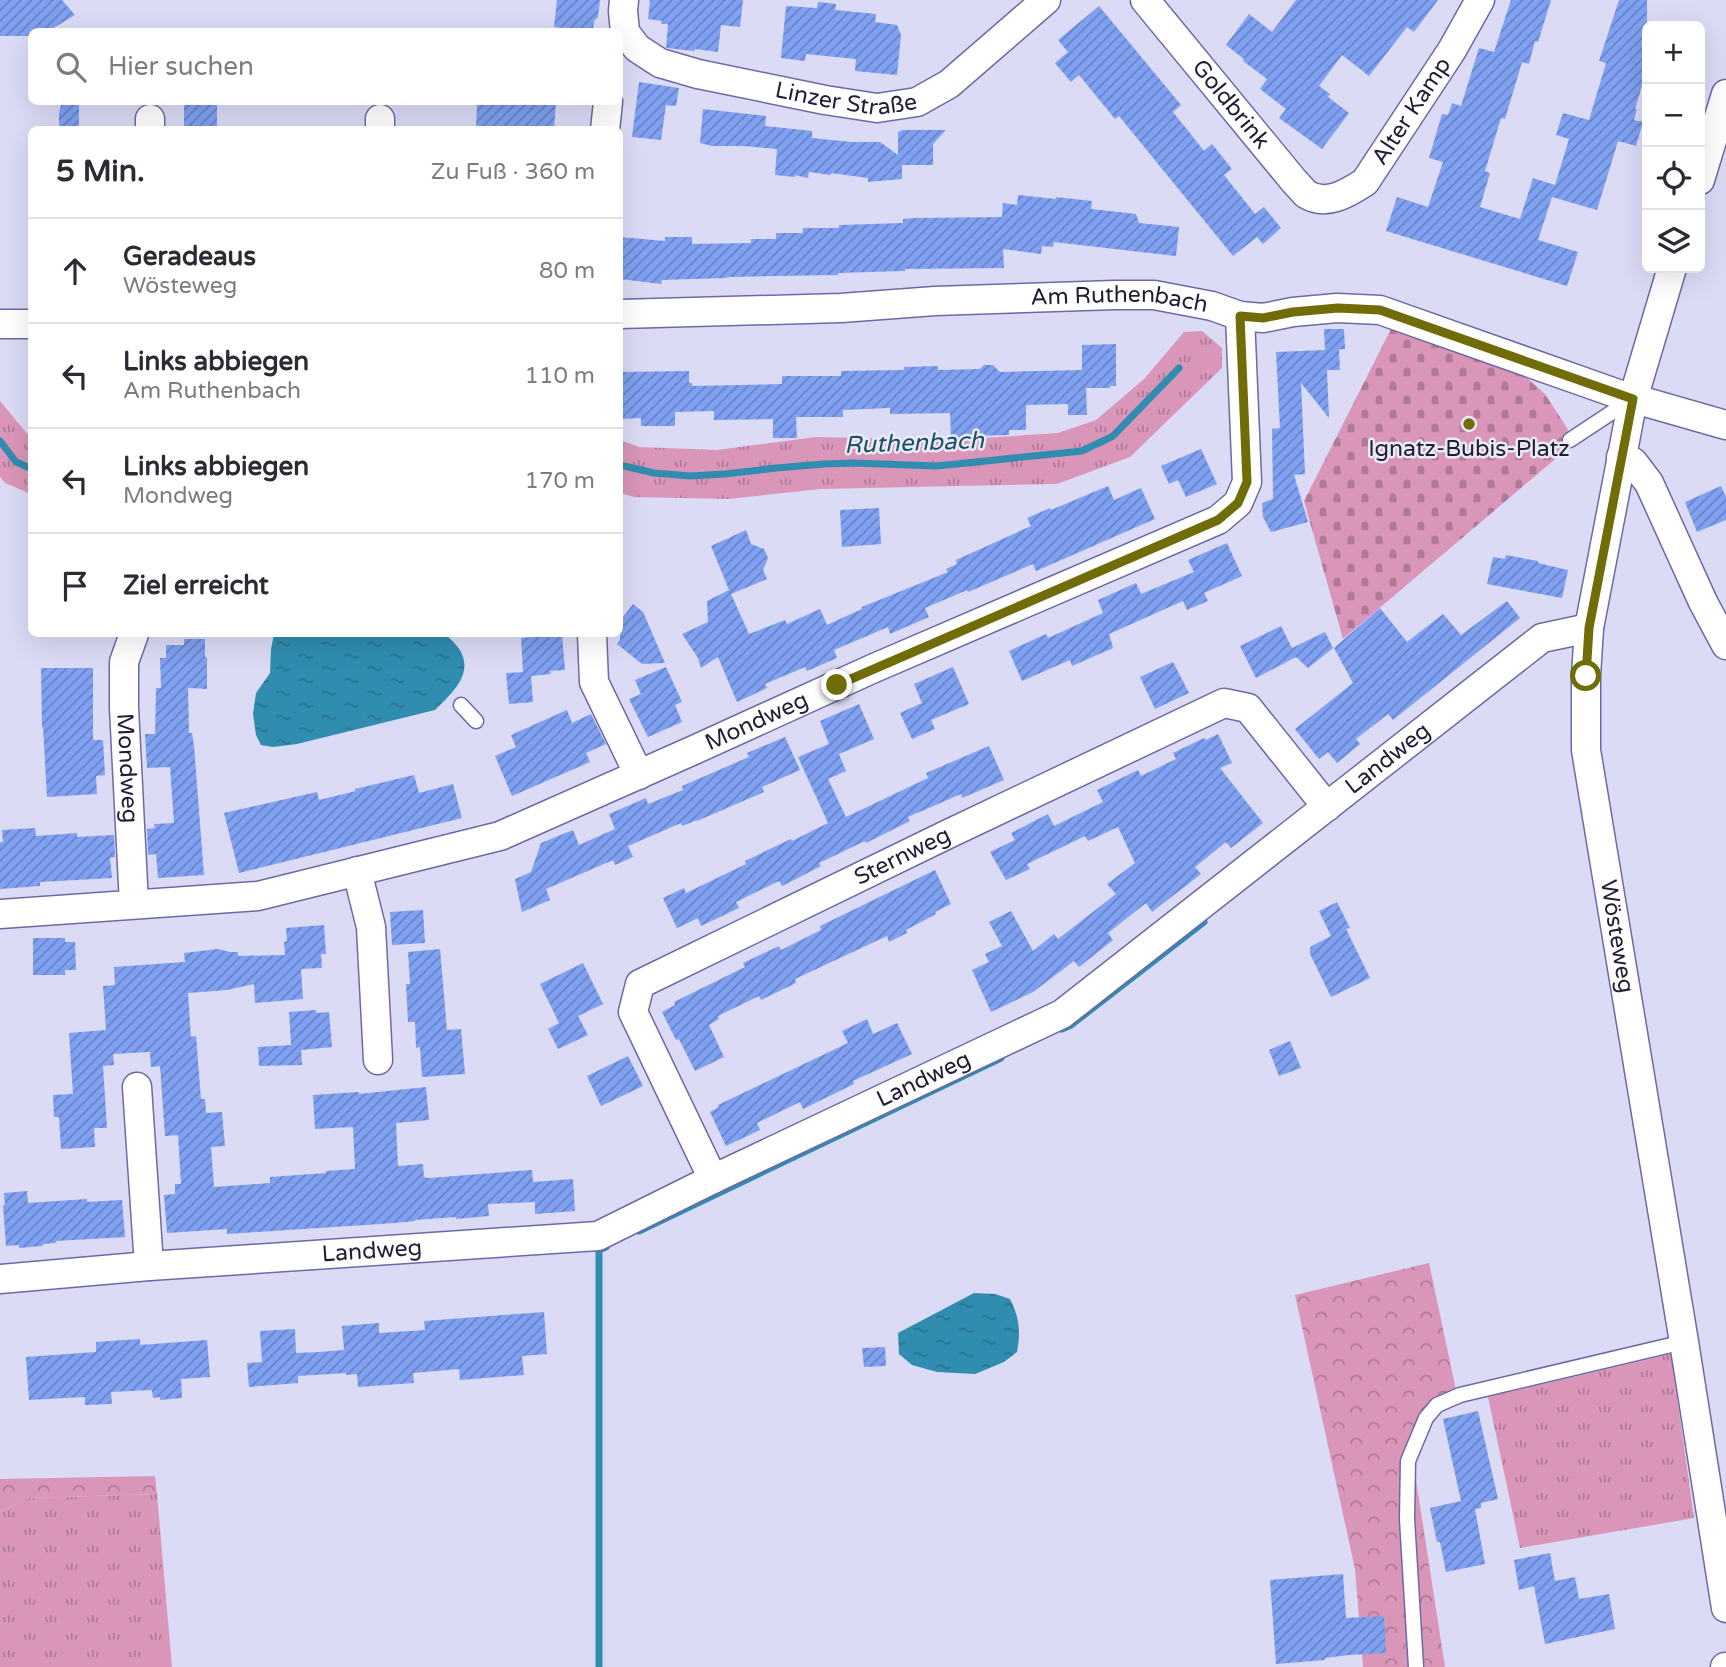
<!DOCTYPE html>
<html lang="de">
<meta charset="utf-8">
<style>
body{margin:0;font-family:"Varela Round",sans-serif;background:#f7f7f7;color:#2b2b33}
.controls{position:absolute;right:21px;top:21px;display:grid;overflow:hidden;border-radius:10px;box-shadow:0 7px 28px #0002}
.controls button{width:63px;height:63px;display:grid;place-items:center;padding:0;border:0;border-bottom:2px solid #e1e1e2;background:#fff;color:#2b2b33;font:35px sans-serif}
.stop{position:absolute;width:21px;height:21px;margin:-16px;border:5px solid #706c08;border-radius:50%;background:#fff}
.stop.end{background:#706c08;border-color:#fff;box-shadow:0 2px 7px #0008}
.list{margin:0;padding:0;list-style:none}
h2{display:flex;justify-content:space-between;align-items:center;height:91px;margin:0;padding:0 28px;font-size:30px}
h2 small{font-size:23px;font-weight:400;color:#7c7c81}
.list li{display:grid;grid-template-columns:46px 1fr auto;gap:21px;align-items:center;box-sizing:border-box;height:105px;padding:0 28px;border-top:2px solid #e1e1e2}
.list b{display:block;font-size:26px;white-space:nowrap}
.list p{margin:0;font-size:23px;white-space:nowrap;color:#7c7c81}
.list em{font-size:23px;font-style:normal;color:#7c7c81}
.icon{flex:none;width:38px;height:38px;fill:none;stroke:currentColor;stroke-width:2;stroke-linecap:round;stroke-linejoin:round}
.map{position:relative;flex:none;width:1726px;height:1667px;overflow:hidden}
.search{position:absolute;background:#fff;box-shadow:0 7px 28px #0002;left:28px;top:28px;width:595px;height:77px;display:flex;align-items:center;gap:18px;box-sizing:border-box;padding:0 24px;border-radius:10px;color:#7c7c81;font-size:26px}
.panel{position:absolute;background:#fff;box-shadow:0 7px 28px #0002;left:28px;top:126px;width:595px;height:511px;border-radius:10px}
.map>svg:first-child{display:block}
.grass{fill:url(#grass-tufts)}
.forest{fill:url(#forest-crowns)}
.cemetery{fill:url(#cemetery-stones)}
.water{fill:url(#water-ripples)}
.lines{fill:none;stroke-linecap:round;stroke-linejoin:round}
.stream{stroke:#308db0;stroke-width:7}
.building{fill:url(#building-hatch)}
.lane-casing{stroke:#6e69a5;stroke-width:17}
.street-casing{stroke:#6e69a5;stroke-width:31}
.lane{stroke:#fff;stroke-width:14}
.street{stroke:#fff;stroke-width:28}
.route{stroke:#706c08;stroke-width:9}
.poi-dot{fill:#706c08;stroke:#eaeaf7;stroke-width:2.5}
.labels{text-anchor:middle;dominant-baseline:central;stroke-width:5;stroke-linejoin:round;paint-order:stroke}
.street-label{font-size:23px;fill:#201d36;stroke:#eaeaf7}
.poi-label{font-size:23px;fill:#201d36;stroke:#eaeaf7}
.water-label{font-size:24px;font-style:italic;fill:#1c4f62;stroke:#eaeaf7}
</style>
<div class="map">
<svg width="1726" height="1667" viewBox="0 0 1726 1667">
<defs>
<pattern id="grass-tufts" width="24" height="20" patternUnits="userSpaceOnUse" patternTransform="scale(1.75)"><rect width="24" height="20" fill="#d996b9"/><path d="M3 7l-1-3M5 7V3M7 7l1-3M15 17l-1-3M17 17v-4M19 17l1-3" fill="none" stroke="#b07a97"/></pattern>
<pattern id="forest-crowns" width="20" height="18" patternUnits="userSpaceOnUse" patternTransform="scale(1.75)"><rect width="20" height="18" fill="#d996b9"/><path d="M2 6a3 3 0 1 1 6 0M12 15a3 3 0 1 1 6 0" fill="none" stroke="#b07a97"/></pattern>
<pattern id="cemetery-stones" width="16" height="16" patternUnits="userSpaceOnUse" patternTransform="scale(1.75)"><rect width="16" height="16" fill="#d996b9"/><path d="M2 7V4a2 2 0 0 1 4 0v3zM10 15v-3a2 2 0 0 1 4 0v3z" fill="#b07a97"/></pattern>
<pattern id="water-ripples" width="26" height="14" patternUnits="userSpaceOnUse" patternTransform="scale(1.75)"><rect width="26" height="14" fill="#308db0"/><path d="M2 4q2-2 4 0t4 0M15 11q2-2 4 0t4 0" fill="none" stroke="#287390"/></pattern>
<pattern id="building-hatch" width="6" height="6" patternUnits="userSpaceOnUse" patternTransform="scale(1.75)"><rect width="6" height="6" fill="#80a1f2"/><path d="M-1 1l2-2M0 6l6-6M5 7l2-2" fill="none" stroke="#6883c5"/></pattern>
</defs>
<rect width="100%" height="100%" fill="#dcdbf6"/>
<path class="grass" d="M1202,331l20,17v20l-92,89 -73,27 -236,5 -93,10 -94,-2 -14,-4v-53l19,7 78,3 99,-13 138,3 104,-7 38,-13 48,-41 40,-47z
M0,401l24,29 7,7v57l-26,-11 -5,-6z
M1671,1354l23,164 -174,30 -32,-151z
M157,1494l15,173h-172v-155l27,-14z"/>
<path class="forest" d="M1429,1263l30,141 -18,8 -8,9 -19,46 31,200h-82l-8,-98 -60,-274z
M155,1476l2,18 -130,4 -27,14v-33z"/>
<path class="cemetery" d="M1392,327l134,50 19,17 22,34 3,12 -3,9 -224,190 -39,-138z"/>
<path class="water" d="M274,634h171c4,4 9,8 12,12 20,26 -5,47 -22,64l-138,34 -24,3 -12,-2 -5,-10 -3,-21 3,-21 14,-20 1,-24z
M974,1293l21,1 15,5c9,17 11,33 7,53l-13,10 -29,12 -38,-2 -25,-7 -13,-11 -1,-21z"/>
<g class="lines">
<path class="stream" d="M0,441l16,21 16,7
M620,465l34,8 36,3 35,-2 51,-6 48,-4 30,-1 83,3 145,-15 31,-15 66,-68
M1062,1029l9,-4 133,-103
M639,1231l362,-173
M599,1667v-417l7,-3"/>
</g>
<path class="building" d="M0,0h62l13,15 -28,17h-15v4h-32z
M557,0h43l-2,17 -4,4 -1,10 -39,-4z
M650,0h93l-3,27 -19,-2 -3,27 -23,-3 -1,2 -27,-3 -1,-1 2,-23h-7l1,-3 -14,-2z
M1296,0h142l-24,32 -7,-5 -38,49 -27,-21 -23,31 11,8 -2,3 21,16 -27,36 -43,-31 7,-9 -26,-20 7,-10 -24,-18 1,-2 -18,-14 23,-31 23,18z
M1511,0h40l-13,42 -3,-1 -6,23 -7,-2 -17,57 -4,-1 -16,53 5,2 -10,34 40,12 13,-41 22,7 14,-46 -13,-4 7,-22 26,7 17,-57 -7,-2 20,-61h28v69l-12,40h2l-3,11 9,2 -7,24 -18,-5 -21,69 -45,-13 -14,43 40,12 -11,34 -181,-55 11,-34 31,10 15,-45 -14,-4 13,-44 6,1 4,-12 9,3 18,-58 15,4z
M818,2l18,2 -1,6 41,4 -1,8 22,3 4,10 -4,40 -42,-4 1,-12 -50,-5 -1,7 -24,-3 5,-52 31,2z
M1099,6l82,99 -8,7 16,20 15,19 8,-7 20,25 -8,6 16,20 15,19 9,-7 17,21 -18,16 -6,-7 -24,19 -114,-140 -4,3 -36,-44 -8,7 -16,-19 13,-11 -10,-12z
M639,82l40,6 -3,18 -10,-1 -5,35 -29,-3z
M62,102h17v28h-20v-17z
M184,102h33v28h-33z
M477,102h79l-2,28 -78,-1z
M703,109l63,7 -1,10 47,5v7l39,4h29l18,13v-23l3,-1v-1h45l-13,14v21h-31v14l-34,3v-4l-37,-5v2l-22,-3 -1,6 -13,-3v2l-20,-2 2,-26 -34,-3h-31l-12,-3z
M1018,195l38,4v-2l36,4 -1,8 45,5 3,9 40,4 -3,29 -122,-14 -1,5 -11,-1 -1,8 -38,-5 1,19 -99,1v2l-67,2v2l-111,2v1l-65,2 -1,4 -41,-5v-42l45,4v-4h27v7l59,-1v-4h25v-6h27v-5h36v-3l64,-2v-4l12,-1 87,-1 1,-14 14,2z
M1324,329h20l1,20 -16,1 10,-1 1,21h-13l2,48 -28,-35 4,91 -11,1 14,47 -37,10 -8,-15 -1,-14 11,-4 -1,-70 8,-1 -4,-76 49,-2z
M1116,344v42h-6v2h-24l1,27h-19v-11l-42,1v25h-17v5l-39,1v3h-19l-1,-26 -60,1v-6l-47,2v7h-47l1,21h-24v-19l-59,1v-9l-39,1v14h-34v-8l-21,1v-47l69,-1v12h3v3l90,-2v-8h59v-5l63,-1v-3l34,-1v4l42,-1 4,-4h9l7,7 82,-2v-25z
M1201,449l16,35 -31,13 -8,-17 -9,4 -8,-18z
M1108,486l6,14 27,-12 14,31 -119,52 -3,-7 -65,28 -1,-2 -42,18 4,9 -39,17 -2,-7 -54,23 3,8 -30,13 -2,-4 -40,17 2,4 -30,14 -19,-45 -17,11 -3,-10 -16,-24 26,-12 -1,-21 22,-11 -18,-44 35,-16 5,14 13,5 4,9 -5,12 4,9 -36,15 18,40 36,-14 2,4 33,-15 7,16 35,-16v-2l86,-35 -2,-3 11,-5 -1,-4 75,-34 -4,-8 23,-10 1,2z
M1721,486l5,11v23l-29,12 -12,-30z
M879,508l2,36 -39,3 -2,-37z
M1227,543l15,33 -38,17 4,8 -21,9 -4,-9 -74,33 4,14 -41,18 -2,-6 -48,21 -13,-30 37,-17 2,4 55,-25 -5,-13 38,-17 5,11 53,-22 -6,-12z
M1506,555l32,6v2l30,7 -6,28 -75,-14 6,-27 12,2z
M1507,601l13,17 -127,102 -5,-6 -32,25 4,5 -23,19 -9,-11 -9,7 -24,-30 58,-46 -19,-35 46,-40 27,34 36,-28 18,21z
M633,604l10,8 22,51 -23,1 -25,-20 3,-4v-19z
M1281,626l11,22 33,-16 8,16 -25,20 -12,-11 -40,21 -16,-32z
M534,634h28l3,36 -15,1 1,3 -20,2 2,26 -24,2 -3,-31 17,-1 -2,-34 13,-1z
M184,639h21v18h2v32l-19,-1 1,45h3l2,13 10,129 -46,3 -2,-24 -8,1 -1,-26 8,-1 -1,-4 20,-1 -4,-56 -23,1 -2,-34h10l1,-46h5l-1,-30h6v-13h18z
M1173,662l16,31 -34,16 -15,-32z
M666,667l16,35 -7,3 7,17 -34,15 -19,-38 12,-5 -6,-14z
M953,667l16,37 -38,16 4,9 -23,10 -12,-26 22,-10 -8,-19z
M41,668h52v72h10l2,35 -9,1 1,18 -50,3 -4,-70h-1z
M859,704l15,35 -35,15 7,17 -18,8 18,38 82,-39 -2,-5 63,-27 15,34 -42,18 -1,-4 -53,23 2,4 -44,22 -1,-2 -46,22 2,3 -25,13 -14,7 -3,-5 -43,21 3,6 -38,18 -3,-8 -21,10 -14,-30 21,-10 2,5 60,-29 -1,-3 46,-22 1,2 36,-18 -30,-66 31,-13 -9,-23z
M567,710l5,13 19,-9 15,30 -20,9 4,9 -78,34 -17,-40 21,-9 -5,-12z
M1218,734l14,29 -12,5 43,55 -32,25 -5,-6 -31,25 6,7 -49,38 -6,-9 -38,30 5,7 -34,27 -5,-6 -41,31 -42,20 -19,-42 17,-8 -4,-8 17,-8 -13,-24 22,-11 22,40 21,-17 4,5 58,-45 -9,-10 28,-21 -17,-36 -30,14 -3,-5 -58,28 3,5 -24,11 -16,-28 25,-12 -4,-7 37,-19 6,12 49,-24 -6,-12 41,-20 3,6 35,-17 -3,-6 31,-15 2,2z
M785,737l15,33 -38,17 2,5 -67,29v-1l-15,6 -1,-3 -53,23 5,11 -18,8 -2,-5 -67,29 4,11 -28,12 -7,-33 16,-7 10,-29 32,-13 6,15 36,-16 -6,-15 37,-16 2,6 35,-14 -1,-4 67,-29 -2,-4z
M414,775l5,18 34,-9 9,34 -223,55 -15,-60 93,-21 2,8 37,-9 -1,-2z
M35,828l1,8 41,-3v4l37,-2 1,22 -5,1 2,20 -72,4v4l-40,3v-47h3l-1,-12z
M935,870l16,34 -16,8 1,2 -30,16 1,3 -18,9 -2,-6 -92,43 1,4 -35,17 -2,-4 -41,20 1,3 -10,6 15,32 -29,14 -16,-32 -3,1 -14,-28 13,-7 -1,-3 71,-35 -2,-4 36,-17 2,4 40,-20 -1,-4z
M1337,902l13,26 -4,1 24,49 -39,19 -21,-43v-7l21,-11 -12,-25z
M423,910l2,33 -33,2 -2,-33z
M324,925l2,29h-5l1,14 -21,1 2,30 -48,4 -1,-19 -27,6 -39,3 3,44 5,-1 5,63h4l1,14 16,-1 3,34 -14,1 3,40 56,-4v-6l56,-4v-2l29,-2 -2,-42 -38,2 -2,-34 46,-3v2l67,-7 3,33 -33,3 2,43 25,-2 1,13 5,1 103,-8 1,12 40,-3 2,32 -40,3v-12l-47,2 1,12 -33,3v-2l-41,3v1l-20,2 -168,11v-5l-60,4 -3,-38 11,-1v-10h6l-3,-49 -13,1 -5,-70 -9,1 -1,-15 -37,2 1,11 -11,1 4,62h-13l1,19 -34,2 -2,-32h-5l-1,-22 20,-1 -4,-61 37,-3 -3,-44 12,-1 -1,-18 71,-5 -1,-9 34,-4 12,3h8v4l47,-1 -1,-13 3,-1 -1,-13z
M33,938h32v4h10l1,28h-11v5h-32z
M440,949l7,81 14,-1 4,45 -43,3 -2,-30 -4,1 -1,-26h-7l-2,-38h4l-2,-32z
M583,963l20,41 -25,12 10,19 -30,14 -10,-20 11,-6 -19,-39z
M316,1010v3l13,-1 3,35 -31,3 1,15 -43,1 -1,-19 33,-2 -2,-33z
M867,1019l6,15 24,-11 15,31 -59,27 1,3 -51,25 -3,-7 -43,21 3,7 -34,16 -16,-34 9,-5 -1,-2 130,-62 -6,-12z
M1290,1041l11,27 -22,8 -10,-26z
M628,1056l15,30 -42,20 -14,-30z
M27,1191l1,12 59,-4v3l35,-2 3,37 -69,4v2l-13,1v2l-24,2v-3l-13,1 -3,-41h2l-1,-12z
M544,1312l3,42 -25,2 2,19 -64,5 -1,-11 -46,4 1,10 -56,4 -1,-13 -11,1v-2l-48,3v7l-49,4 -2,-24 15,-1 -2,-31 35,-2 1,24 23,-1 25,-2 -2,-24 37,-3v10l46,-3 -1,-9z
M140,1339v6l67,-5 3,37 -29,2 1,19 -22,2v-3l-7,1 -1,-8 -41,2 1,12 -27,1v-8l-56,3 -3,-43 70,-5v-10z
M885,1347l1,19 -22,1 -2,-19z
M1478,1411l20,88 -17,4v5l-6,1 10,55 -39,8 -6,-30h-3l-7,-34 31,-7 -18,-82z
M1550,1553l5,28 20,-4 4,22 30,-5 6,35 -70,15 -11,-58 -15,4 -5,-30z
M1343,1574l3,44 38,-2 2,37 -37,2 -24,3v2l-49,4 -6,-84z"/>
<g class="lines">
<g class="lane-casing">
<path id="lane" d="M1570,440l62,-41
M461,705l15,16
M1416,1667l-9,-148 1,-58 18,-43 11,-13 23,-10 224,-53"/>
</g>
<g class="street-casing">
<g id="street">
<path id="s1" d="M624,0l-1,11 2,21 12,16 23,15 38,11 127,26 52,8 40,-6 32,-18 97,-84"/>
<path id="s2" d="M1145,0l149,181c4,4 8,9 12,13 20,13 42,-1 59,-12l87,-132 28,-50"/>
<path d="M150,130v-11"/>
<path d="M380,130v-11"/>
<path d="M605,130l3,-28"/>
<path d="M1700,180l26,-86"/>
<path id="s3" d="M1672,268l-39,131 -44,229 -3,48v74l98,592 42,266"/>
<path id="s4" d="M620,314l221,-6 94,-7 180,-6h39l58,11 28,10 23,2 30,-6 44,-4 43,2 241,85 105,30"/>
<path d="M0,324h32"/>
<path d="M1621,457l12,5 16,21 54,119 23,43"/>
<path id="s5" d="M134,634l-10,28v46l10,196"/>
<path d="M592,634l2,48 45,93"/>
<path d="M357,871l14,56 7,133"/>
<path id="s6" d="M0,914l258,-18 242,-60 194,-86 178,-81 346,-149 20,-17 9,-21 -7,-166"/>
<path d="M137,1087l12,179"/>
<path id="s7" d="M713,1179l-80,-167 7,-28 304,-148 280,-133 24,5 79,99"/>
<path id="s8" d="M0,1279l149,-13 449,-30 115,-57 349,-165 480,-376 47,-10"/>
<path d="M1725,1667h1"/>
</g>
</g>
<use href="#lane" class="lane"/>
<use href="#street" class="street"/>
</g>
<g class="lines">
<path class="route" d="M837,685l381,-165 20,-17 9,-21 -7,-166 23,2 30,-6 45,-4 42,2 253,89 -44,229 -3,48"/>
</g>
<circle class="poi-dot" cx="1469" cy="424" r="7"/>
<g class="labels">
<g class="street-label">
<text stroke="none"><textPath href="#s1" startOffset="270">Linzer Straße</textPath></text>
<text stroke="none"><textPath href="#s2" startOffset="135">Goldbrink</textPath></text>
<text stroke="none"><textPath href="#s2" startOffset="401">Alter Kamp</textPath></text>
<text stroke="none"><textPath href="#s4" startOffset="500">Am Ruthenbach</textPath></text>
<text stroke="none"><textPath href="#s6" startOffset="789">Mondweg</textPath></text>
<text stroke="none"><textPath href="#s8" startOffset="1528">Landweg</textPath></text>
<text stroke="none"><textPath href="#s5" startOffset="136">Mondweg</textPath></text>
<text stroke="none"><textPath href="#s7" startOffset="506">Sternweg</textPath></text>
<text stroke="none"><textPath href="#s3" startOffset="681">Wösteweg</textPath></text>
<text stroke="none"><textPath href="#s8" startOffset="961">Landweg</textPath></text>
<text stroke="none"><textPath href="#s8" startOffset="373">Landweg</textPath></text>
</g>
<g class="poi-label">
<text x="1469" y="449">Ignatz-Bubis-Platz</text>
</g>
<g class="water-label">
<text transform="translate(914 443) rotate(-2)">Ruthenbach</text>
</g>
</g>
</svg>
<div class="controls">
<button>+</button>
<button>−</button>
<button><svg class="icon" aria-label="locate" viewBox="0 0 24 24"><circle cx="12" cy="12" r="6"/><path d="M12 2v4M12 18v4M2 12h4M18 12h4"/></svg></button>
<button><svg class="icon" aria-label="layers" viewBox="0 0 24 24"><path d="M12 4l9 5-9 5-9-5zM3 14l9 5 9-5"/></svg></button>
</div>
<div class="stop" style="left:1586px;top:676px"></div>
<div class="stop end" style="left:837px;top:685px"></div>
<div class="search"><svg class="icon" aria-label="search" viewBox="0 0 24 24"><circle cx="10" cy="10" r="6"/><path d="M15 15l6 6"/></svg>Hier suchen</div>
<section class="panel">
<h2>5 Min.<small>Zu Fuß · 360 m</small></h2>
<ul class="list">
<li><svg class="icon" aria-label="ahead" viewBox="0 0 24 24"><path d="M12 20V5M6 11l6-6 6 6"/></svg><div><b>Geradeaus</b><p>Wösteweg</p></div><em>80 m</em></li>
<li><svg class="icon" aria-label="left" viewBox="0 0 24 24"><path d="M17 20v-9H6M10 6l-5 5 5 5"/></svg><div><b>Links abbiegen</b><p>Am Ruthenbach</p></div><em>110 m</em></li>
<li><svg class="icon" aria-label="left" viewBox="0 0 24 24"><path d="M17 20v-9H6M10 6l-5 5 5 5"/></svg><div><b>Links abbiegen</b><p>Mondweg</p></div><em>170 m</em></li>
<li><svg class="icon" aria-label="arrive" viewBox="0 0 24 24"><path d="M6 21V4h12l-3 4 3 4H6"/></svg><div><b>Ziel erreicht</b></div></li>
</ul>
</section>
</div>
